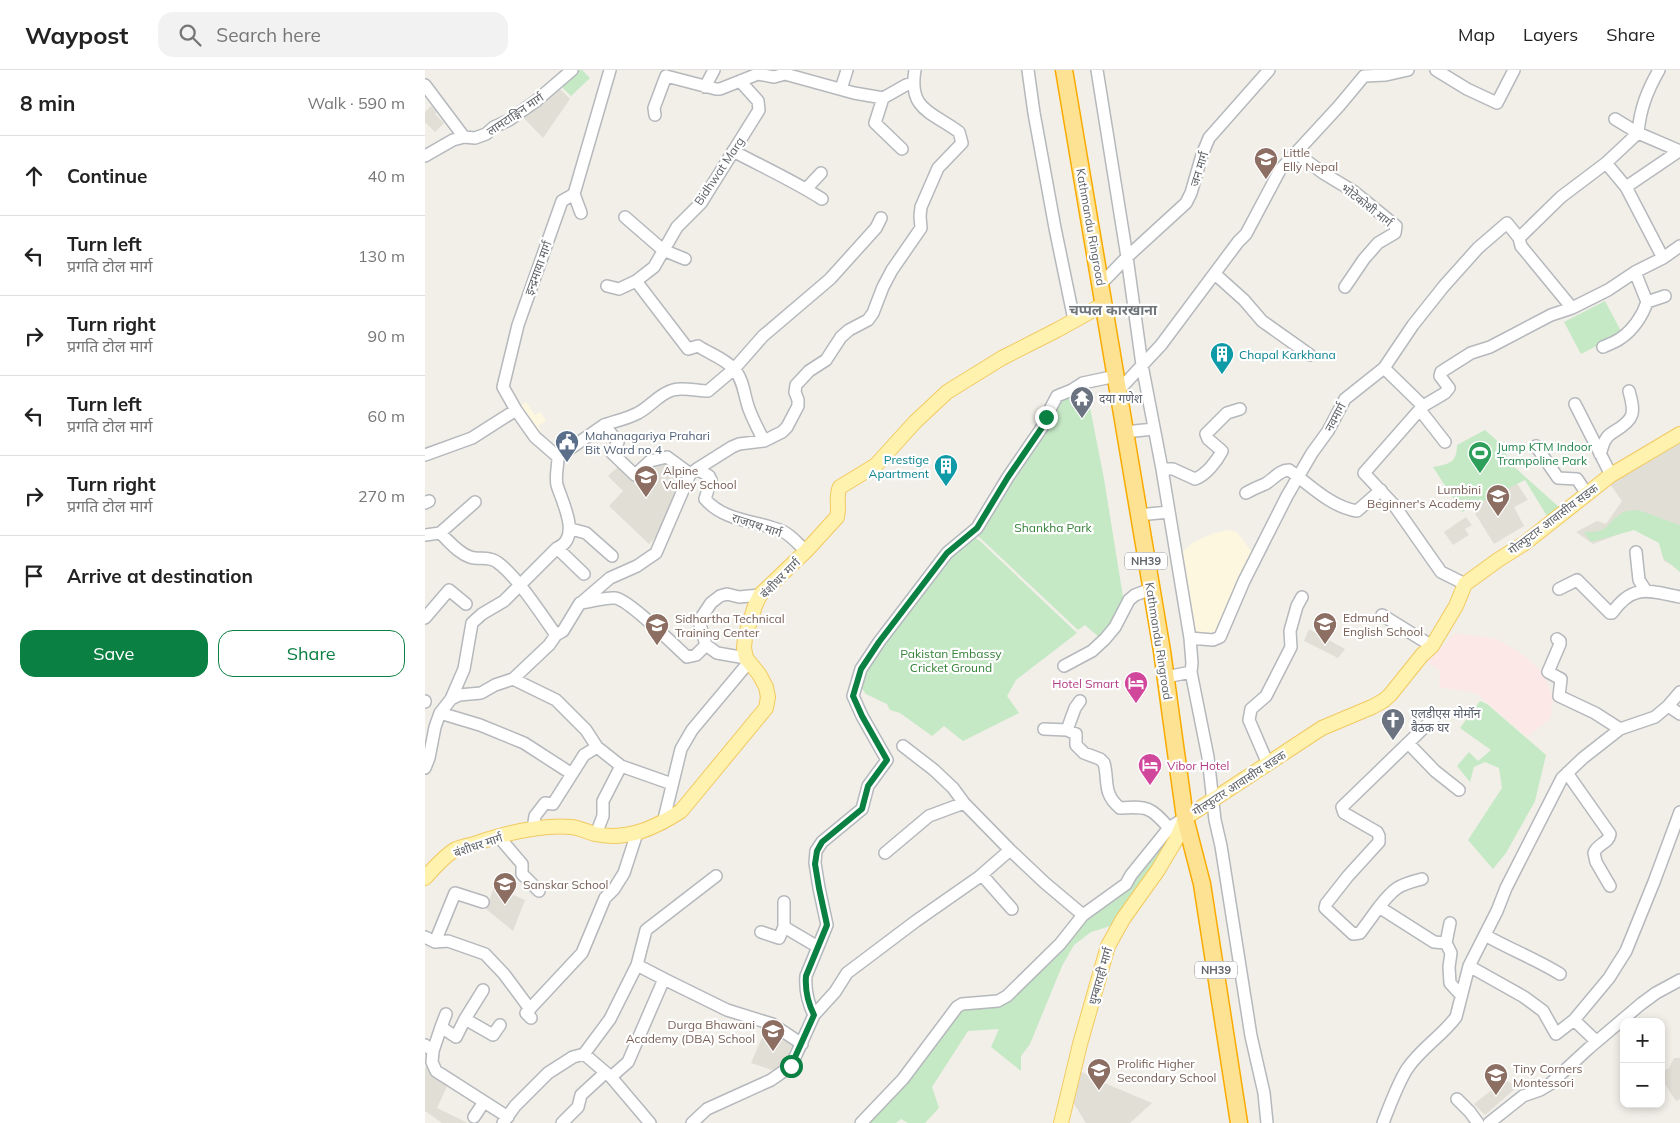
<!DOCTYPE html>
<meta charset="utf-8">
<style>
body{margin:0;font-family:Mulish,"Noto Sans Devanagari",sans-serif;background:#f2f2f2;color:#222}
.controls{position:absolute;right:15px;bottom:15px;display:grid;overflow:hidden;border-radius:10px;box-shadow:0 2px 8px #0003}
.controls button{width:45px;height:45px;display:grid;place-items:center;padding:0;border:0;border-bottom:1px solid #e0e0e0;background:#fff;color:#222;font:25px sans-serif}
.stop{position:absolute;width:15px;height:15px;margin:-11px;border:4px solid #0b8043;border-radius:50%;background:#fff}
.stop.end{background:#0b8043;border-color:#fff;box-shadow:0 1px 5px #0008}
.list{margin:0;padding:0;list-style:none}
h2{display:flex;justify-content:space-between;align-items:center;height:65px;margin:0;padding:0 20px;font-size:21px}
h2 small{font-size:16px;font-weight:400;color:#767676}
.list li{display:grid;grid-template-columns:32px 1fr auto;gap:15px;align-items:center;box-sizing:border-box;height:80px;padding:0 20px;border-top:1px solid #e0e0e0}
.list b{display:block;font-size:19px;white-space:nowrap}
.list p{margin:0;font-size:16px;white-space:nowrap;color:#767676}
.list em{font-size:16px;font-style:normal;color:#767676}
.actions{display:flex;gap:10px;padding:15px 20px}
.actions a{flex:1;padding:11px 0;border:1px solid #0b8043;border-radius:15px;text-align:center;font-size:18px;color:#0b8043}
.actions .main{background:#0b8043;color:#fff}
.icon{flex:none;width:28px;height:28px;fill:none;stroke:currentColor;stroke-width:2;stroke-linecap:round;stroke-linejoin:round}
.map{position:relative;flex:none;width:1255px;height:1053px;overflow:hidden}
header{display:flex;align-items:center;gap:30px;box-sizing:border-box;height:70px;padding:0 25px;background:#fff;border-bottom:1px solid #e0e0e0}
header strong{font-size:24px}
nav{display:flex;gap:28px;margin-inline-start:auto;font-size:18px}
.search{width:350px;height:45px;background:#f2f2f2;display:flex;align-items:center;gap:12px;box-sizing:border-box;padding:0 18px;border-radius:15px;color:#767676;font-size:19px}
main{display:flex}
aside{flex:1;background:#fff}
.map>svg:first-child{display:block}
.commercial{fill:#fef7e0}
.education{fill:#e1ded6}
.medical{fill:#fce8e6}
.green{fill:#c5e8c5}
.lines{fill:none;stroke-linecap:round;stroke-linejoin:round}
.minor-casing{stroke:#b5b8bc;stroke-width:14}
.major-casing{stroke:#f2c960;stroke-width:16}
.highway-casing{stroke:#f9ab00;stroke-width:19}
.minor{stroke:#fff;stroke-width:11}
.major{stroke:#fff2af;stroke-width:14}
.highway{stroke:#fde293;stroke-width:16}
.route{stroke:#0b8043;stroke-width:6}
.labels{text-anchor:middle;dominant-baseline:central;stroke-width:4.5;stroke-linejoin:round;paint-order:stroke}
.shield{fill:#fff;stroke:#8f9295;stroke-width:1}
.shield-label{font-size:11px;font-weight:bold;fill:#5f6368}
.street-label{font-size:12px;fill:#5f6368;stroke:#fff}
.education-label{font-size:12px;fill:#785e54;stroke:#fff;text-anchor:start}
.culture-label{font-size:12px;fill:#0d838f;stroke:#fff;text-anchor:start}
.worship-label{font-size:12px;fill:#5b616d;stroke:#fff;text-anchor:start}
.service-label{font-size:12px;fill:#4e5e75;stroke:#fff;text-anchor:start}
.leisure-label{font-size:12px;fill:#27864d;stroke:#fff;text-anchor:start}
.park-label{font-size:12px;fill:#348238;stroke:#fff}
.hotel-label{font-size:12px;fill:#b23c85;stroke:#fff;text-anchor:end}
.neighbourhood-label{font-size:14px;font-weight:bold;fill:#70757a;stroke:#fff}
</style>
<header>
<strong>Waypost</strong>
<div class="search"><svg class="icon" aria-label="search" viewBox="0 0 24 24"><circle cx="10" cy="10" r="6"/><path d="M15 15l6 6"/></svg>Search here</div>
<nav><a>Map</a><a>Layers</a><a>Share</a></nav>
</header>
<main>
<aside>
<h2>8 min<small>Walk · 590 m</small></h2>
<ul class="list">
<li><svg class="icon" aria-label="ahead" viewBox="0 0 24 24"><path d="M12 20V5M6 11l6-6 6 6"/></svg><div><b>Continue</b></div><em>40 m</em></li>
<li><svg class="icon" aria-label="left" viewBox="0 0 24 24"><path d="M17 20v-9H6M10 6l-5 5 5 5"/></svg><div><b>Turn left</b><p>प्रगति टोल मार्ग</p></div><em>130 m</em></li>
<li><svg class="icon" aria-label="right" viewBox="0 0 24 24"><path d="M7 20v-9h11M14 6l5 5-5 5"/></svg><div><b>Turn right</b><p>प्रगति टोल मार्ग</p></div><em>90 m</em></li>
<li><svg class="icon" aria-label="left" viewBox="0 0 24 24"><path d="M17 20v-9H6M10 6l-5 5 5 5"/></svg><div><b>Turn left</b><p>प्रगति टोल मार्ग</p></div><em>60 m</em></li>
<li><svg class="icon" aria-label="right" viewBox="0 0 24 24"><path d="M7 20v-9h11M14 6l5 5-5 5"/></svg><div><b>Turn right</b><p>प्रगति टोल मार्ग</p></div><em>270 m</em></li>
<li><svg class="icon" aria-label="arrive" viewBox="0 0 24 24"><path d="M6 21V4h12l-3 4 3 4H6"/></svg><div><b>Arrive at destination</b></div></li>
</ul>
<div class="actions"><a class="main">Save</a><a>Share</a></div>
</aside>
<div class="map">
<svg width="1255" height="1053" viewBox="0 0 1255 1053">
<rect width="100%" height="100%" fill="#f1efe8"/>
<path class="commercial" d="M101,332l9,13 6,-3 5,9 -8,5 3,4 -5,4 -19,-26z
M804,460l8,2 17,23 -37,78 -11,5 -13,-4 -11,-82 12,-10 20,-9z"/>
<path class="education" d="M133,17l12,12 -27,39 -23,-24z
M6,36l6,6 -2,2 9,9 -9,9 -10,-10v-10z
M1255,370v129l-16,-8 -3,-19 -26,-14 -42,16 -17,-12 21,-11 9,3 16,-23 -12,-17 12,-18z
M241,389l18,15 -21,56 -14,14 -40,-38 14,-15 -15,-15 11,-10 16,11z
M1091,412l12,18 -14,7 10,19 -30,18 -23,-37z
M1041,447l6,8 -7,4 4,6 -16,10 -9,-13z
M884,559l36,20 -7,9 -34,-17z
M69,817l31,13 -12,31 -27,-22z
M341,958l28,13 -10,23 -12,6 -21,-7z
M1249,988h6v41l-4,2 -13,-20 2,-11 4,-2z
M3,996l21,16 -12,26 31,15h-26l-17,-12v-44z
M653,1000l17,9 57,24 -22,20h-44l-12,-19z
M1070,1003l22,14 -32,28 -11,-11 20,-16 -7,-8z"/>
<path class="medical" d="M1030,563l42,6 25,15 22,19 9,27 -3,19 -23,18 -51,-44 -37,-6 1,-16 -13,-9z"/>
<path class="green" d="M154,0h3l8,8 -19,18 -9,-9z
M1180,231l17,32 -41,21 -17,-32z
M662,322l17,87 20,124 -24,35 -15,-13 -7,5 -101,-95 67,-99 10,-30 13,-9z
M1060,360l17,15 9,19 49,44 -13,8 -22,-36 -63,32 -29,-45c16,-3 24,-4 24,-22z
M1213,440l42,15v47l-17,-14 -4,-15 -25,-13 -43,12 -7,-10c27,1 20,-8 38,-19 4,-3 11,-2 16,-3z
M550,468l5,3 97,92 -61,47 -9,16 12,17 -56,28 -19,-15 -12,10 -32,-23 -10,-3 -3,-6 -21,-10 -6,-8 18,-36 71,-93 16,-14z
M1055,631l7,3 59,51 -11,46 -29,52 -13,16 -25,-29 34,-52 -3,-20 -14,-6 -11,5 -4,15 -13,-16 12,-14 9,9 13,-11 -31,-22z
M743,759l8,5 -59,90 -26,8 -17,13 -12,21 -32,78 -9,12v15l-30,-24 8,-18 -31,2 -36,56 7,21 -14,15h-17l-7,-4 -5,4h-36l102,-119 45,-8 39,-42 80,-70z"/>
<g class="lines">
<g class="minor-casing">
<path id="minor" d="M603,0l6,43 21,115 19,92
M672,0l30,187 15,108 20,104 28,169 2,25 -1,9 17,85 7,63 6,26 30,190 13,57 3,30
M1011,0l31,19 30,14 17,-33
M241,6l50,13h4l38,-15 16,3 11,-3 69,19 29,5 23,-13 7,-2
M0,15l39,52
M280,17l9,-17
M416,19l6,-19
M458,28l-8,25 27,26
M230,45l-1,-7 12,-32
M1190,49l23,14 42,18
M308,81c30,16 61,30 89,48
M871,83l27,20 30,18 43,35 -1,7 -17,10 -14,16 -19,28
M0,86l28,-16 11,-3 11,1 11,-4 8,-7 15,-7 27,-19 36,-31
M1181,93l20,24 37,71
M1201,117l53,-36
M381,119l15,-16
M149,124l7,19
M200,147l38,33 22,9
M790,204l29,26 18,21 48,34
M211,211l52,68 10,-3c12,8 26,12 36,23 10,11 10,27 15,40 4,11 10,22 15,32
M676,214l26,-27 59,-54 5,-10 11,-38 7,-17 60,-68
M182,216l12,3 17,-8 18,-14 23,-40 24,-24 58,-93 -1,-9 -18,-20
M1222,232l18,-6
M1147,238l-51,-62 -2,-8 42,-41 45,-34 32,-30c2,-24 9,-42 21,-63
M1178,277c6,-3 13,-5 18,-9 12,-8 22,-23 26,-36l-12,-30
M959,298l39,38
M694,320l42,-45 77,-103 8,-8 34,-64 59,-64 25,-30 22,-1 22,-5
M1150,334l36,71
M995,340l25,32
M179,355c11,-4 23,-6 34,-12 12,-6 22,-20 35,-23 10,-3 25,1 35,1l26,-22 29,-33 67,-57 46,-51 5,-10
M700,362l29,-3
M1111,376l22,32 19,1 10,15
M1175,384c2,-5 3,-11 6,-15 2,-4 6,-6 9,-8 20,-12 20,-18 14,-40
M0,385l47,-17 44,-28
M133,387l-23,-20 -19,-27 -13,-23 15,-62 44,-124 12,-7 36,-124
M272,399l35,-22 7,-3 25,-3 18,-9 5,-5 11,-21v-6l-3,-8 1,-7 13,-14 17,-11 15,-23 8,-7 19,-10 5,-7 10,-26 9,-17 29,-42 -1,-12 1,-9 17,-39 24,-25 -3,-11c-27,-20 -51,-22 -44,-62
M737,399h11l22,10c11,-4 22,-18 27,-28l-14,-12 -2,-5 21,-21 13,-4
M821,423c7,-4 12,-6 19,-9 8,-4 14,-14 24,-14 21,15 42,37 68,41l24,-21
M0,433l4,-2
M713,445l31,-3
M146,459l15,4 26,23
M15,463l35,-31
M0,465l15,-2c9,8 18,20 30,24 9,3 19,-1 27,5 20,14 44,52 59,73l7,-4 17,-28c11,-1 24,-6 35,-5 13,1 60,48 72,59l9,-2 10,-10 -7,-24 12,-18 9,-7 7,-2 12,3 21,-2
M132,478l27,26
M1211,482l3,28 7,11
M1040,514l-24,-12 -47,-67 -30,-32 59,-67 22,-13 4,-5 -9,-12 1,-4 30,-19 19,-6 61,-32 21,-7 36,-18 27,-18 28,-14 17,-12
M1134,519l18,-9 33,33h2c21,-30 37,-22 68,-16
M157,532l28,-24 27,-12 19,-13 34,-79
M957,545l50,31
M0,548l24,-28 17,14
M765,568l23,2 7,-3 24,-56 43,-85 25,-43 16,-22 17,-32 39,-31 29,-43 31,-39 34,-38 29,-25 12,15
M1132,569l3,2v3l-12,28 13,7 -2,17 36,17 25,16
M281,575l11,8 29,5
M639,596l28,-15 13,-12 10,-12 14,-27 6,-5 16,-6
M741,607l25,-5
M88,609l43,21 30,30 11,17
M26,629l8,-4 22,-2 14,-8 18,-6 36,-34 7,-10
M0,631v1
M1243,636l12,8
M15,643l40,12 44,18 48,31
M1012,645l-95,92 2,6 33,19 2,4v6l-31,34 -22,28 -1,4 28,26 7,-1 19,-26 55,35 12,1
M619,659l23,1 9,4v11l8,8 16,6 4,4c5,18 -2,30 16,45 27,-2 31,-1 49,20
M642,660l8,-22 5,-7
M983,673l27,28 24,19
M478,676l31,24 19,18 11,15 46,47 35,33 38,32 43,-31 5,-9 38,-47 16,-10
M843,694l-19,-44 2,-11 15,-13 25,-49 -1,-16 7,-25 5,-9
M0,698l4,-10 6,-31 5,-14 11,-14 13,-30 8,-46 10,-9 22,-13 53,-53c25,-10 5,-46 0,-63 -2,-9 1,-19 1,-28l46,-32 14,17 -6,11 23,22 15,-14 17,-4 23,17 7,-5 12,7 2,4 -6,19c20,23 51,21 77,32 8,3 17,14 24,20
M1142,703l43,61c-1,9 -13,10 -16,19l2,9 14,24
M238,753l18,-74 11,-19 57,-68
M108,759l2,-13 10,-13 8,1 31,-49 13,-8 24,19
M171,764l7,-18v-15l18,-35 51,18
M73,766l24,28v10l17,17
M460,783l44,-37 35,-13
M557,805l30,34
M359,832v25l34,20
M954,837c15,-19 19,-22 43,-28
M1025,853l-4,20 5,10 -2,14 1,16 11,12
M336,862l18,6 5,-11
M1060,865c24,14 51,24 75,39
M0,867l10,5 13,-1 37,13 19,20 26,35
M10,872l20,-49 28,9
M1044,896l55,31 19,14 13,23 18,-14
M239,909l63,31 45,14 30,20
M389,945c-6,-12 -9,-26 -8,-39l21,-51 -8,-37 -4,-25 1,-12 6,-9 40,-33 6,-23 19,-26 -25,-44 -9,-20 8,-27 18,-27 68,-89 30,-25 31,-51 35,-51 3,-9 11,-21 15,-6 11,-7 33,-7
M106,948l-5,-5 56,-60 23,-55 9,-9 10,-16 13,-40
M40,949l18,-29
M16,957l5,-13
M1171,971l-22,-21 35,-42 17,-27 28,-69 26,-70
M0,975l8,6 -1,11 4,9 72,46
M8,981l8,-24 15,10 9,-18 28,16 7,-10
M159,984l27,23 39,46
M186,1007l17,-15 36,-83 -27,-14
M1032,1029l13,13 8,11
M49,1047l10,-15
M78,1053l12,-17 33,-33 25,-16 11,-3 26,-35 27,-54 9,-35 70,-54
M137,1053l16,-16 3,-12 24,-22
M267,1053l15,-14 64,-29 20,-14 23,-51 21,-23 12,-19 69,-52 63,-44 31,-27
M436,1053l42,-44 54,-72 5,-3 36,-3 9,-5 53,-52 23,-29
M958,1053c7,-18 14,-38 24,-54 13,-20 35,-33 49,-52l13,-51 28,-55 9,-23 56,-110 21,-20 37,-29 35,-12 13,-11 12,-14
M1064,1053l34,-27 17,-6 10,-6 39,-36 52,-44 15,-11 24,-13"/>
</g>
<g class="major-casing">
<path id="major" d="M0,808c9,-10 19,-22 31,-29 6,-2 13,-4 18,-5 29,-10 68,-20 98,-17 8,1 15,5 23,7 32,7 60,-6 86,-23l85,-103 2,-11 -2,-10 -7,-13 -13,-16 -2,-10 1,-11 10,-31 5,-11 46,-44 31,-34c3,-10 -2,-21 3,-30l36,-22 39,-43 32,-30 55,-34 55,-28 47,-26
M636,1053l19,-79 28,-98 15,-27 35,-49 19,-32 8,-20 137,-90 50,-21 11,-6 7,-6 32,-40 10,-9 24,-40 9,-22 33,-24 27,-17 86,-68 69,-41"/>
</g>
<g class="highway-casing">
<path id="highway" d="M639,0l98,581 23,167 17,66 37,239"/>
</g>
<use href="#minor" class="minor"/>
<use href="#major" class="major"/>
<use href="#highway" class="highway"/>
</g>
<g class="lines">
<path class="route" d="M366,996l23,-51c-6,-12 -9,-26 -8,-39l21,-51 -8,-37 -4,-24 2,-13 5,-9 40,-33 6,-23 19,-26 -25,-44 -9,-20 8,-27 18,-27 68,-89 30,-25 31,-51 35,-51 3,-9"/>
</g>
<defs>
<g id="school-pin" transform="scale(1.25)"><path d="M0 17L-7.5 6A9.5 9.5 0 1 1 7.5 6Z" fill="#8d6e63" stroke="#fff"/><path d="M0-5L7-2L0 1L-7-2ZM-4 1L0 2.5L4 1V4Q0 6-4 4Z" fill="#fff"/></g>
<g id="building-pin" transform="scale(1.25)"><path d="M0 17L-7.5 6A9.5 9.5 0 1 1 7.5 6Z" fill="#0f9aa8" stroke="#fff"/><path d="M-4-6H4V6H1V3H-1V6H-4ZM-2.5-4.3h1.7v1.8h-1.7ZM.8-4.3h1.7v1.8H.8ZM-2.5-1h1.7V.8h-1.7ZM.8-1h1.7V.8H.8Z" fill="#fff"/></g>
<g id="temple-pin" transform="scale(1.25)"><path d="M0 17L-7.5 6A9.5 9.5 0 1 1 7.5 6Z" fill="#6b7280" stroke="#fff"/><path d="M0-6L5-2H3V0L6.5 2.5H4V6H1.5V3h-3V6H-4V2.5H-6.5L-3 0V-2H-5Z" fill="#fff"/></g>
<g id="civic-pin" transform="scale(1.25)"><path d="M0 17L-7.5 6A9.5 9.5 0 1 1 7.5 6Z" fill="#5c6f8a" stroke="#fff"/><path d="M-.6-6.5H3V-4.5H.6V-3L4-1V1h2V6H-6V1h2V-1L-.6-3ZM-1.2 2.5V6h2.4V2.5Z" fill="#fff"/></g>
<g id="stadium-pin" transform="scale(1.25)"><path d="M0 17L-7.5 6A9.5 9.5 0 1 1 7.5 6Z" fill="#2e9e5b" stroke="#fff"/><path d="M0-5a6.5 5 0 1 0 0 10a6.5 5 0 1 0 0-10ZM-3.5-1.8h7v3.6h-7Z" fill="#fff"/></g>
<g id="university-pin" transform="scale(1.25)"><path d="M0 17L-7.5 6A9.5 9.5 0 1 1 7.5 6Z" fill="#8d6e63" stroke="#fff"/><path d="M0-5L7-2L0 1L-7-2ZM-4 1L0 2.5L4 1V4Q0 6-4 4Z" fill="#fff"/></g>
<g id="hotel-pin" transform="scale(1.25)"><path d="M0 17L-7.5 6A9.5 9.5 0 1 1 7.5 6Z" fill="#d1479c" stroke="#fff"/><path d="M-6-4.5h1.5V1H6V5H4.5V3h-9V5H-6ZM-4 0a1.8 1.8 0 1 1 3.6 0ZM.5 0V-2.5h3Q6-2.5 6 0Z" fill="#fff"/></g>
<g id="church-pin" transform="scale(1.25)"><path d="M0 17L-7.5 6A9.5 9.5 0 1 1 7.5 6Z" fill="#6b7280" stroke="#fff"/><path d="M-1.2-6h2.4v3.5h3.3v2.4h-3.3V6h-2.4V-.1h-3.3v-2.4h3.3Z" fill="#fff"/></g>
</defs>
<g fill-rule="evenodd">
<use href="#school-pin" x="841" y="89"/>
<use href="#building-pin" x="797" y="284"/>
<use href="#temple-pin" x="657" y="328"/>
<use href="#civic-pin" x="142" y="372"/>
<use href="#stadium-pin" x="1055" y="383"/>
<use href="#building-pin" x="521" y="396"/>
<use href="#school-pin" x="221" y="407"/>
<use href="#school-pin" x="1073" y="426"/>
<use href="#school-pin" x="900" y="554"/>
<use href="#university-pin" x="232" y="555"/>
<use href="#hotel-pin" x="711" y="613"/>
<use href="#church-pin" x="968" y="650"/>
<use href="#hotel-pin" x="725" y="695"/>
<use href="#school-pin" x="80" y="814"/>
<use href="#school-pin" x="348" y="961"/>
<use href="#university-pin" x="674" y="1000"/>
<use href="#school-pin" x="1071" y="1005"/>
</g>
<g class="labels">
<g class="shield">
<rect x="700" y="482.5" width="42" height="17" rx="4"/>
<rect x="770" y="891.5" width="42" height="17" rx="4"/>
</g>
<g class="shield-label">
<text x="721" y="491">NH39</text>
<text x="791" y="900">NH39</text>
</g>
<g class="street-label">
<text transform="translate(90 44) rotate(-34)">लामटाङ्गिन मार्ग</text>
<text transform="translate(774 99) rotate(-73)">जन मार्ग</text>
<text transform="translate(294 101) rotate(-56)">Bidhwat Marg</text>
<text transform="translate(942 135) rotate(38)">भोटेकोशी मार्ग</text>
<text transform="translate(666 157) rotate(80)">Kathmandu Ringroad</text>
<text transform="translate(113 198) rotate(-70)">इन्द्रमाया मार्ग</text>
<text transform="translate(910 347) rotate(-62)">नवमार्ग</text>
<text transform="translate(1128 449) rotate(-37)">गोल्फुटार आवासीय सडक</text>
<text transform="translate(332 455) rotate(18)">राजपथ मार्ग</text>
<text transform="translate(355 508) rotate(-45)">बंशीधर मार्ग</text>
<text transform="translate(734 571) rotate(81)">Kathmandu Ringroad</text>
<text transform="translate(814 713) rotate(-33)">गोल्फुटार आवासीय सडक</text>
<text transform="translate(53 775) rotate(-19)">बंशीधर मार्ग</text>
<text transform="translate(675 906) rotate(-74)">धुम्बाराही मार्ग</text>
</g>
<g class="education-label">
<text x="858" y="82">Little<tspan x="858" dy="14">Elly Nepal</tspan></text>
<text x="238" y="400">Alpine<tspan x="238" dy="14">Valley School</tspan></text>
<text x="1056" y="419" text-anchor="end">Lumbini<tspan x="1056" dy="14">Beginner's Academy</tspan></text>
<text x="918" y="547">Edmund<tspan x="918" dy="14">English School</tspan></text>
<text x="250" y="548">Sidhartha Technical<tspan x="250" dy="14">Training Center</tspan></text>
<text x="98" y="814">Sanskar School</text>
<text x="330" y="954" text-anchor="end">Durga Bhawani<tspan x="330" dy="14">Academy (DBA) School</tspan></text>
<text x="692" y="993">Prolific Higher<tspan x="692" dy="14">Secondary School</tspan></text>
<text x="1088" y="998">Tiny Corners<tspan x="1088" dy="14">Montessori</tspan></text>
</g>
<g class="culture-label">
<text x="814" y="284">Chapal Karkhana</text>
<text x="504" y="389" text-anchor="end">Prestige<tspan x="504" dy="14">Apartment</tspan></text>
</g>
<g class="worship-label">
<text x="674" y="328">दया गणेश</text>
<text x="986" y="643">एलडीएस मोर्मोन<tspan x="986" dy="14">बैठक घर</tspan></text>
</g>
<g class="service-label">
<text x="160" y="365">Mahanagariya Prahari<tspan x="160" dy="14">Bit Ward no 4</tspan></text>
</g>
<g class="leisure-label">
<text x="1072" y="376">Jump KTM Indoor<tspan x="1072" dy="14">Trampoline Park</tspan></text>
</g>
<g class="park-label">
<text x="628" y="457">Shankha Park</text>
<text x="526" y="583">Pakistan Embassy<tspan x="526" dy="14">Cricket Ground</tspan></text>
</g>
<g class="hotel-label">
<text x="694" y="613">Hotel Smart</text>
<text x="742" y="695" text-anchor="start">Vibor Hotel</text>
</g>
<g class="neighbourhood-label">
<text x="688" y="240">चप्पल कारखाना</text>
</g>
</g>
</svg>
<div class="controls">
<button>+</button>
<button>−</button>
</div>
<div class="stop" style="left:366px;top:996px"></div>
<div class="stop end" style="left:621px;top:347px"></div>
</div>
</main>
